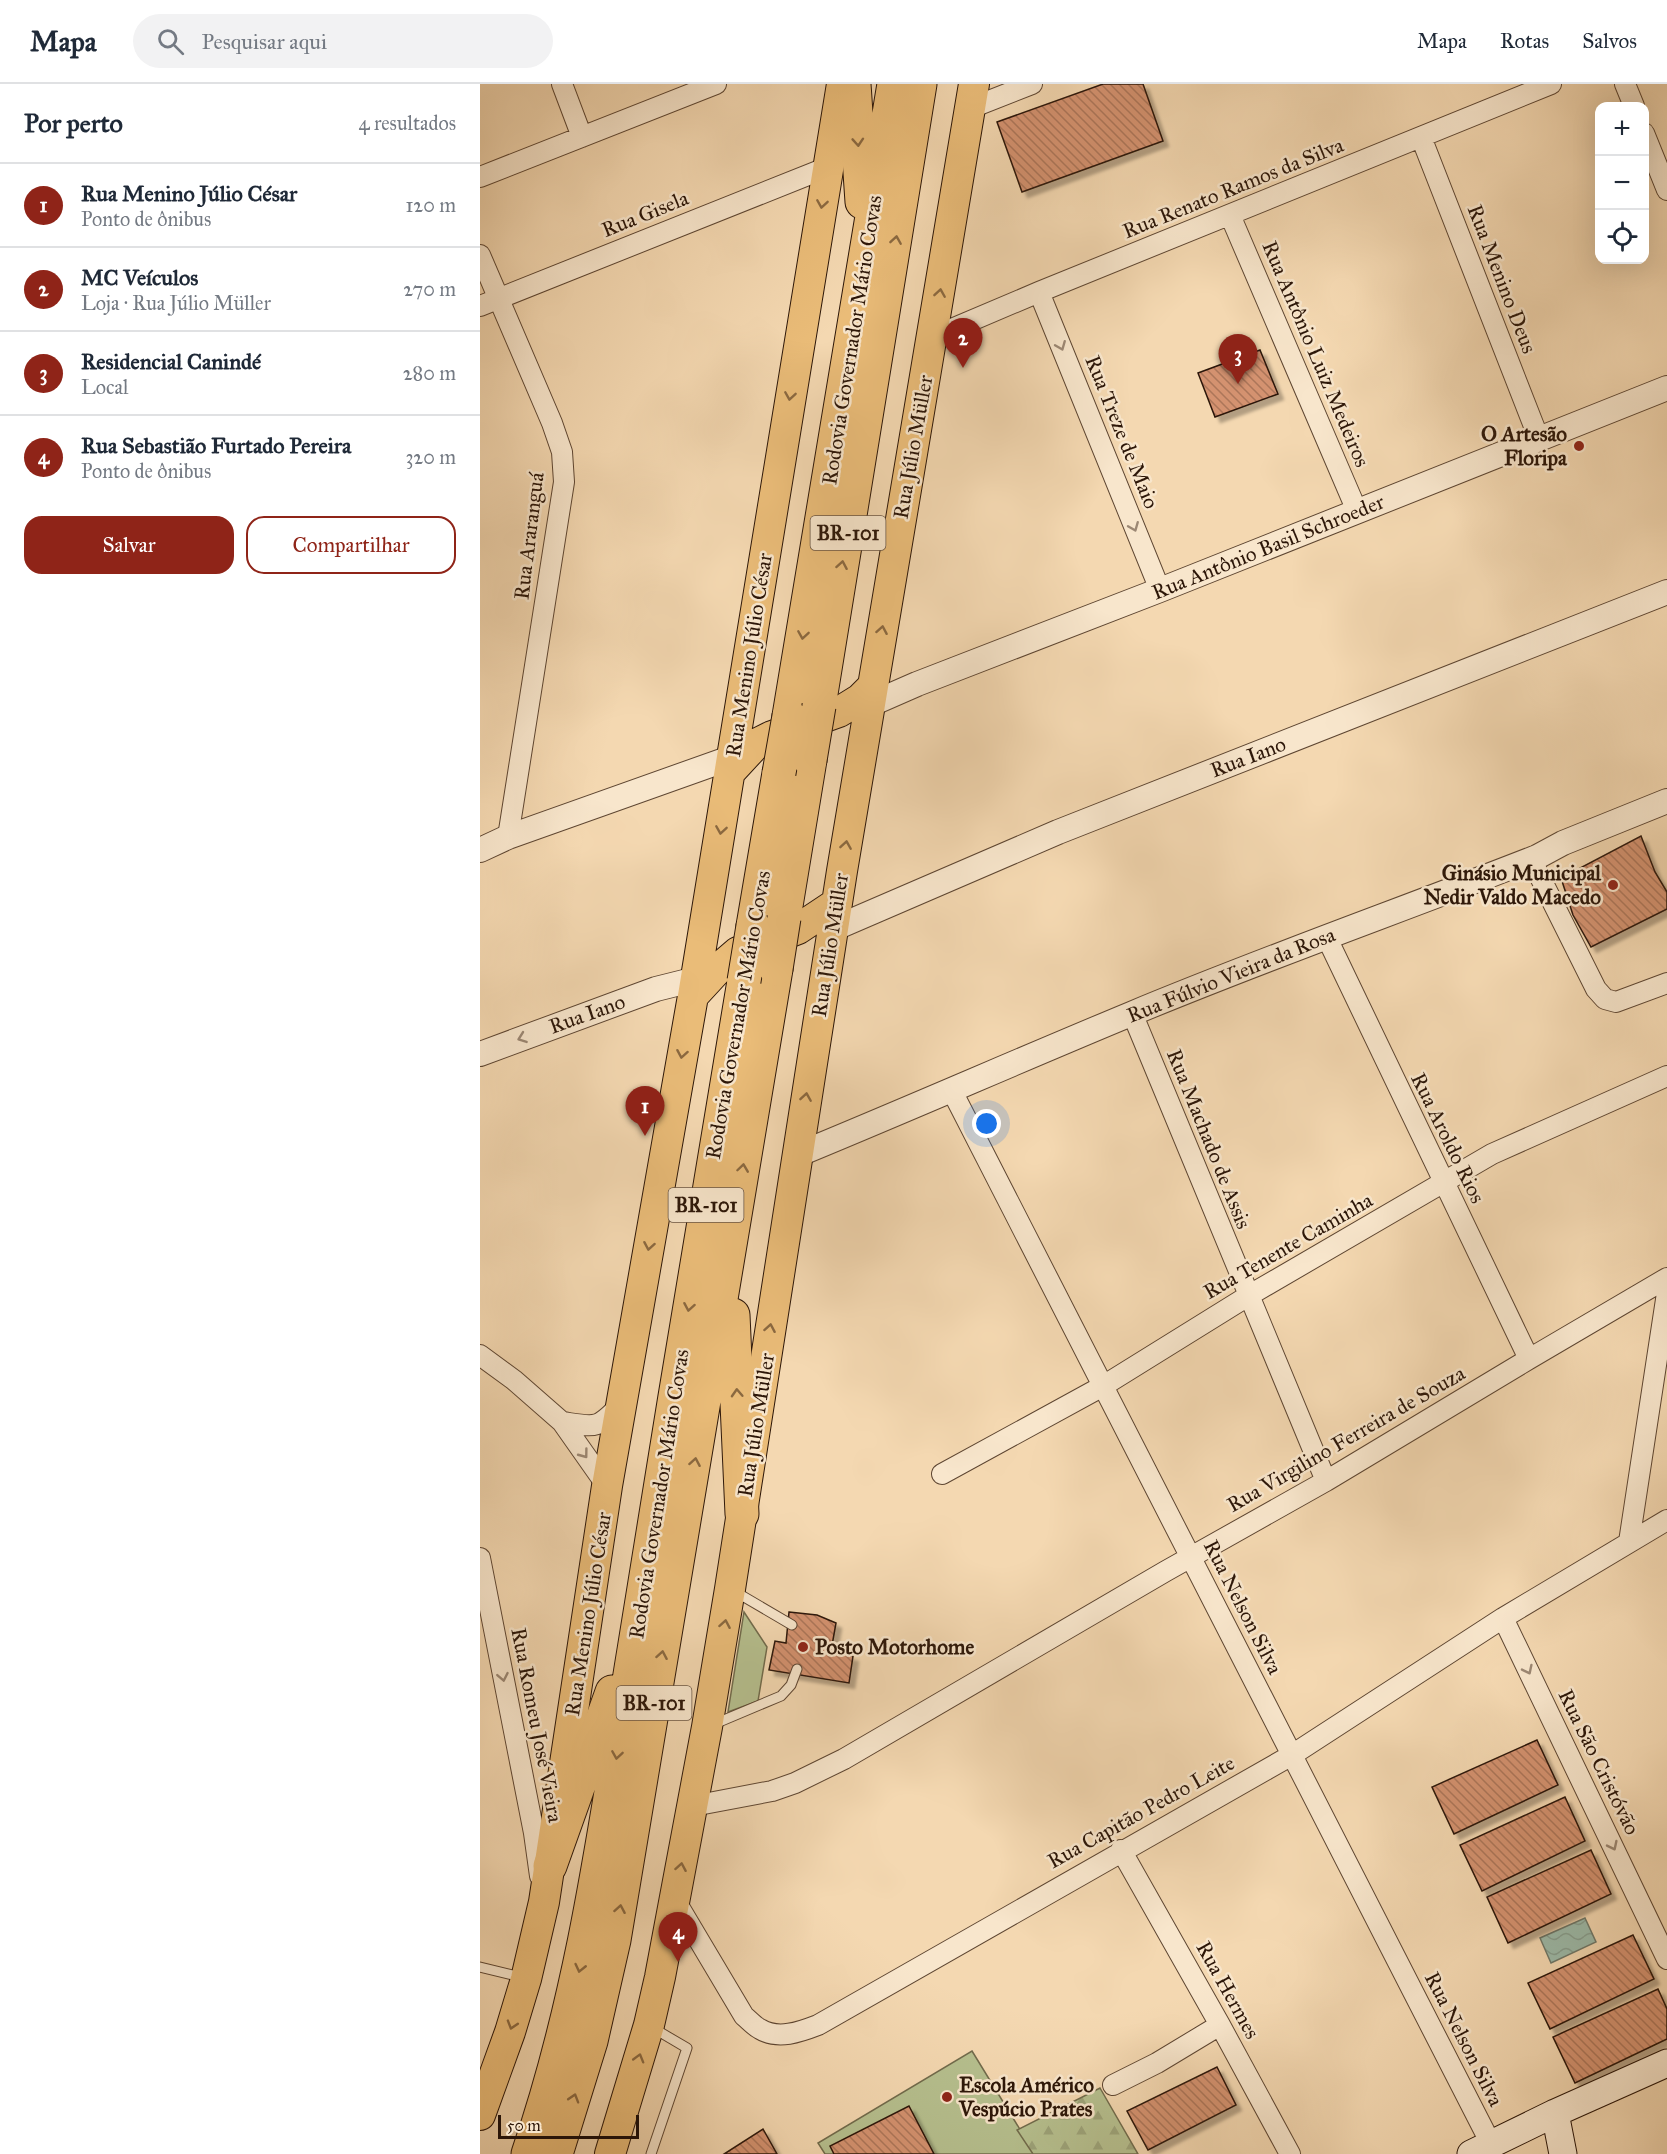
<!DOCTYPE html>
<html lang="pt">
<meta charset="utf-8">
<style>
body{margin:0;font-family:"IM FELL Great Primer",serif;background:#f2f2f3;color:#1f2937}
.controls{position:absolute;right:18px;top:18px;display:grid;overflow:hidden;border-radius:12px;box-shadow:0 6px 24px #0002}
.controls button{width:54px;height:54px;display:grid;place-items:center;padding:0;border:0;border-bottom:2px solid #e0e1e3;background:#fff;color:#1f2937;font:30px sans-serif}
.scale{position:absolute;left:18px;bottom:15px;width:141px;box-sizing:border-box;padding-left:6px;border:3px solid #2c1608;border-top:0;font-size:16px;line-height:21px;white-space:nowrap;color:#2c1608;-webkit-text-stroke:4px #f8e6cc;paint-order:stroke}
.you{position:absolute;left:507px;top:1040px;width:21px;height:21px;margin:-15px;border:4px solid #fff;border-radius:50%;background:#1a73e8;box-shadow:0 0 0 9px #1a73e833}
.badge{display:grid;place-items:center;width:39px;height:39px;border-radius:50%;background:#8f2418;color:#fff;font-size:20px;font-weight:700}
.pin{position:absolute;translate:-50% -50px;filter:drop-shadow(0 2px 3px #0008)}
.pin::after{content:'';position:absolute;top:32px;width:21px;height:18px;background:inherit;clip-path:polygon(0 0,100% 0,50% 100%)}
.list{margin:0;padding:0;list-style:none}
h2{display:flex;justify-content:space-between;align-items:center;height:78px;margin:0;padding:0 24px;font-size:26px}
h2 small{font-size:20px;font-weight:400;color:#747a83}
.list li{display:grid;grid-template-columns:39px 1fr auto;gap:18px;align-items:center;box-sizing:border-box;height:84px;padding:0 24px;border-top:2px solid #e0e1e3}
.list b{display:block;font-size:22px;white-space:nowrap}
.list p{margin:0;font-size:20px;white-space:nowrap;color:#747a83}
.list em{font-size:20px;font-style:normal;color:#747a83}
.actions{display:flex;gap:12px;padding:18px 24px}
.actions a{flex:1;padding:14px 0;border:2px solid #8f2418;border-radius:18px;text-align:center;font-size:21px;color:#8f2418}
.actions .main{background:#8f2418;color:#fff}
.icon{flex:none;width:33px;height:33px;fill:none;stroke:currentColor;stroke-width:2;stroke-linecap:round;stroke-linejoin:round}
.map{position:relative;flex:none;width:1187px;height:2070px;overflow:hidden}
header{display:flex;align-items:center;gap:36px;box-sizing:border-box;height:84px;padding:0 30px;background:#fff;border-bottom:2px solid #e0e1e3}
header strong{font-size:28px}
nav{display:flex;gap:33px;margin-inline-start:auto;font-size:21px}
.search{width:420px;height:54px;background:#f2f2f3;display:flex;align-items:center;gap:15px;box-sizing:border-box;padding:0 21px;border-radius:33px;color:#747a83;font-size:22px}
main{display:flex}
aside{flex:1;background:#fff}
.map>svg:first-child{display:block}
.green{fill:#b6c08f;stroke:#716b4c;stroke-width:1.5}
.forest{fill:url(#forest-firs);stroke:#716b4c;stroke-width:1.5}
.water{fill:url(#water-waves);stroke:#6f7869;stroke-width:1.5}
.building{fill:url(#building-back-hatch);stroke:#2c1608;stroke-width:1.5;filter:url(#shadow)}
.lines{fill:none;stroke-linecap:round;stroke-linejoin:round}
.service-casing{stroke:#5e4632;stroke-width:11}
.minor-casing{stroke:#5e4632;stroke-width:22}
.tertiary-casing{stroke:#5e4632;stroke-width:26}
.secondary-casing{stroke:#2c1608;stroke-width:29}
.primary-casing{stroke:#2c1608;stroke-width:32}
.motorway-casing{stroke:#2c1608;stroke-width:35}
.service{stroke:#f8e6cc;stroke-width:9}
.minor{stroke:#f8e6cc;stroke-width:20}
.tertiary{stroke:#f8e6cc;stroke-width:24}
.secondary{stroke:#f8e6cc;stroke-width:27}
.primary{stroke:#eabc78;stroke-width:30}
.motorway{stroke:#eabc78;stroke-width:33}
.motorway-bridge-casing{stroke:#2c1608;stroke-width:35;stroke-linecap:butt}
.motorway-bridge{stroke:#eabc78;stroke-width:33}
.oneway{stroke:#8b6940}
.oneway2{stroke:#9c8874}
.poi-dot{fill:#8f2418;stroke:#f8e6cc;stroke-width:2}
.labels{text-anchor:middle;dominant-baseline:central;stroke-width:5;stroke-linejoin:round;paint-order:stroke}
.shield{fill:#f8e6cc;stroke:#695443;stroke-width:1.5}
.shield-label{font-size:20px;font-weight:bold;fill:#2c1608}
.street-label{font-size:21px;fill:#2c1608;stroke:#f8e6cc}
.poi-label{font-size:21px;font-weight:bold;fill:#2c1608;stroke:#f8e6cc;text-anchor:end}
</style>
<header>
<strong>Mapa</strong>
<div class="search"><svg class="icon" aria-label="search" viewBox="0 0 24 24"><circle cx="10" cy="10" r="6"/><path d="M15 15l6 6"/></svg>Pesquisar aqui</div>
<nav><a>Mapa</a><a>Rotas</a><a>Salvos</a></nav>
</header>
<main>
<aside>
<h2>Por perto<small>4 resultados</small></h2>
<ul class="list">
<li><span class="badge">1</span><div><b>Rua Menino Júlio César</b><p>Ponto de ônibus</p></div><em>120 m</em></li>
<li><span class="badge">2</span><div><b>MC Veículos</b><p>Loja · Rua Júlio Müller</p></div><em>270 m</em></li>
<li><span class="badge">3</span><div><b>Residencial Canindé</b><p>Local</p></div><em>280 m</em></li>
<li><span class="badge">4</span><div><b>Rua Sebastião Furtado Pereira</b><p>Ponto de ônibus</p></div><em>320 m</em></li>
</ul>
<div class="actions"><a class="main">Salvar</a><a>Compartilhar</a></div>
</aside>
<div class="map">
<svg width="1187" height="2070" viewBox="0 0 1187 2070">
<defs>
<pattern id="forest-firs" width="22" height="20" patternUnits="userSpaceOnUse" patternTransform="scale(1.5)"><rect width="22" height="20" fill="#b6c08f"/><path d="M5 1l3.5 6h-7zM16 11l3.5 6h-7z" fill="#9da47a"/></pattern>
<pattern id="water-waves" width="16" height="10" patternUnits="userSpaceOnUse" patternTransform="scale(1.5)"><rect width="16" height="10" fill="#9cbaa9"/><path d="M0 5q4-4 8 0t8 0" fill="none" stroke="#879f90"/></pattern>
<pattern id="building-back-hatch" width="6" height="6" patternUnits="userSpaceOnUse" patternTransform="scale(1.5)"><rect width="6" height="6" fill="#d49270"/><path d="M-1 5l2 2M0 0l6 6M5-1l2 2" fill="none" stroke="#ac765a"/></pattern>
<filter id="shadow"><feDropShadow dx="5.5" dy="5.5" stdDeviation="1.5" flood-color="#0004"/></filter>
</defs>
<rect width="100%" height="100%" fill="#f4d8b1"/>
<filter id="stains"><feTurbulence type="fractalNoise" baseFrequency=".00333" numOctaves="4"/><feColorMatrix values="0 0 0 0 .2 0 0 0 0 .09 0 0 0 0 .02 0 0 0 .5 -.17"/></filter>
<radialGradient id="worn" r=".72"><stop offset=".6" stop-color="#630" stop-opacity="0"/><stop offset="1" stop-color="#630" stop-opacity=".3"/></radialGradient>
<path class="green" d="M264,1528l23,35 -9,54 -30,11z
M492,1967l63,103h-210l-7,-11z"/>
<path class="forest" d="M620,2004l38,66h-105l-16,-24z"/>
<path class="water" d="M1105,1834l11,24 -45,21 -11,-25z"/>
<path class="building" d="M623,0h40l20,57 -141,51 -25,-70z
M780,266l18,44 -63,23 -17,-44z
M1161,752l14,36 12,20v17l-76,38 -18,-32 -12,-37z
M309,1528l28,3 19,8 -5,28 22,5 -4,27 -80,-13 6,-29 11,2z
M1057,1656l21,45 -104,49 -22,-47z
M1085,1713l20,44 -103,50 -22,-46z
M1111,1766l20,44 -103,49 -21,-46z
M1153,1851l21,44 -104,50 -22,-46z
M1178,1905l9,20v30l-92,44 -22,-46z
M737,1983l19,38 -88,45 -21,-39z
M429,2022l25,48h-100l-4,-8z
M283,2045l14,25h-53z"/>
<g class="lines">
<g class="service-casing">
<path id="service" d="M254,1507l58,34
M232,1641l69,-29 10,-11 6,-16
M0,1883l41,10
M171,2070l36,-106 -34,-20"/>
</g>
<g class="minor-casing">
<path id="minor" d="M82,0l20,53
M1145,0l9,22
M491,24l61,-24
M1164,49l23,57
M941,53l118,302
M0,93l236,-93
M750,131l127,296
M0,171l72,168 10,29 2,30 -56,355
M559,208l121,298
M0,222l348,-139
M453,253l106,-45 512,-208
M1051,775l65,130 9,10 11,3 51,-19
M846,852l203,423
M652,929l194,468
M472,1007l539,1053
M0,1271l34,25 48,42 45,64
M82,1338c34,5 35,8 59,-18
M462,1390l161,-88 145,-90 244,-142 175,-78
M1149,1458l38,-249
M0,1474l54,275 6,43
M1023,1534l164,341
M213,1722l79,-15 23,-8 49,-24 322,-188 160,-90 203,-122 138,-81
M641,1766l99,175 70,129
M195,1816l69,116c5,4 10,10 16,13 18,11 40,3 58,-4l474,-270 211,-137 164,-98
M633,2001l44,-22 63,-38"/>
</g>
<g class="tertiary-casing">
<path id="tertiary" d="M389,621l48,-21 243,-94 507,-202
M0,766l28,-13 225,-80
M353,845l225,-97 609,-240
M0,970l176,-65 40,-10
M317,1071c112,-46 223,-95 334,-141 134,-56 271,-104 406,-157l26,-14 104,-42"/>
</g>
<g class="secondary-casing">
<path id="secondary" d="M1075,2029l8,41
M991,2070l84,-41 112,-50"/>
</g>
<g class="primary-casing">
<path id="primary" d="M250,688l26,-28 16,-8 67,-24 21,-13 12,-12
M213,912l24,-26 21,-18 60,-23 39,-26
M0,2031l30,-83 16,-53 18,-77 63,-416 86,-490 149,-912
M130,2070l39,-129 11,-48 47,-250 23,-138 112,-718 132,-787"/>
</g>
<g class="motorway-casing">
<path id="motorway" d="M374,0l8,118
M339,622l101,-622
M309,632l105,-632
M304,834l26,-158
M273,842l26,-153
M253,1231l9,199
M70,1782l62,-174
M48,2070c56,-163 78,-334 106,-504 36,-223 72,-447 110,-669
M76,2070l35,-113 23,-101 162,-971"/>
</g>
<use href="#service" class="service"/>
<use href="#minor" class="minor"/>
<use href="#tertiary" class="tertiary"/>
<use href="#secondary" class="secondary"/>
<use href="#primary" class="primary"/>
<use href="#motorway" class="motorway"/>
<g class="motorway-bridge-casing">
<path id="motorway-bridge" d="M330,676l9,-54
M299,689l10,-57
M296,885l8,-51
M264,897l9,-55"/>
</g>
<use href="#motorway-bridge" class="motorway-bridge"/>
</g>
<defs><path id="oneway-chevron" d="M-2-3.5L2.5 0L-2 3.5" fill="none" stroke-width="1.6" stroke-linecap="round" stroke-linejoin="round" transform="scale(1.5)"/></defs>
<g class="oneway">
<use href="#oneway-chevron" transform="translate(378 58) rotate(86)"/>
<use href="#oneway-chevron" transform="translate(342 120) rotate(99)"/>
<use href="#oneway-chevron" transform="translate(416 156) rotate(-81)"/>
<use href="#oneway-chevron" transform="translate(460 209) rotate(-81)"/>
<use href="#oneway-chevron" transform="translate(310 312) rotate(99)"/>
<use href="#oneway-chevron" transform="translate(362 481) rotate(-80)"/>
<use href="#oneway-chevron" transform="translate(402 546) rotate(-80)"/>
<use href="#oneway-chevron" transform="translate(323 551) rotate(99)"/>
<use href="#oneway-chevron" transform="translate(241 746) rotate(99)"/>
<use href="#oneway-chevron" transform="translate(366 761) rotate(-81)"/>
<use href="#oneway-chevron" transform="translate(202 970) rotate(100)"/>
<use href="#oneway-chevron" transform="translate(326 1013) rotate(-81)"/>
<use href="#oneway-chevron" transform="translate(263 1084) rotate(-82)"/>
<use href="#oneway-chevron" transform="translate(169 1162) rotate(100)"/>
<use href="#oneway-chevron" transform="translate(209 1223) rotate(100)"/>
<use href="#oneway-chevron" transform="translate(290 1244) rotate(-80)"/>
<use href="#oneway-chevron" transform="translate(257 1309) rotate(-93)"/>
<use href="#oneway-chevron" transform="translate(215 1378) rotate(-80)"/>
<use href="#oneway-chevron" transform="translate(245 1540) rotate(-80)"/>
<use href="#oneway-chevron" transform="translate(182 1571) rotate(-80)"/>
<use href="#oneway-chevron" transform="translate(137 1671) rotate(99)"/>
<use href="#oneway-chevron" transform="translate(201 1783) rotate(-80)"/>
<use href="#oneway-chevron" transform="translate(140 1825) rotate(-80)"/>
<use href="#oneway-chevron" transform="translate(100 1884) rotate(103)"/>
<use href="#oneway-chevron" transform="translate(32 1941) rotate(107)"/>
<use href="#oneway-chevron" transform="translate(159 1974) rotate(-74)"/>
<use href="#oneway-chevron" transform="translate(94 2014) rotate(-73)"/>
</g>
<g class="oneway2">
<use href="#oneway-chevron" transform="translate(581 262) rotate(68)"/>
<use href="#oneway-chevron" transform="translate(654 443) rotate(68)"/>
<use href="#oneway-chevron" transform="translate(42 954) rotate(160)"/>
<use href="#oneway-chevron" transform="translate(104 1370) rotate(53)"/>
<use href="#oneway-chevron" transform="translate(1048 1586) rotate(64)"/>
<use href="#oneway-chevron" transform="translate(23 1593) rotate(79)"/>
<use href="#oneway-chevron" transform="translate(1133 1762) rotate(64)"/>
</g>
<g class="poi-dot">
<circle cx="1099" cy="362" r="6"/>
<circle cx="1133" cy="801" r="6"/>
<circle cx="323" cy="1563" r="6"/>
<circle cx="467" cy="2013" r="6"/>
</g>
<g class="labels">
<g class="shield">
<rect x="330.5" y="432" width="75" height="34" rx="4.5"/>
<rect x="188.5" y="1104" width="75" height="34" rx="4.5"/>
<rect x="136.5" y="1602" width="75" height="34" rx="4.5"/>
</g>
<g class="shield-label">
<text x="368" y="449">BR-101</text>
<text x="226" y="1121">BR-101</text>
<text x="174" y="1619">BR-101</text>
</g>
<g class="street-label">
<text transform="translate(753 104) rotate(-22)">Rua Renato Ramos da Silva</text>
<text transform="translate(165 130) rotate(-22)">Rua Gisela</text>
<text transform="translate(1022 195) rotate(69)">Rua Menino Deus</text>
<text transform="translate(372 256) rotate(-81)">Rodovia Governador Mário Covas</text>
<text transform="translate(836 270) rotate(67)">Rua Antônio Luiz Medeiros</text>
<text transform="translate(642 348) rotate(68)">Rua Treze de Maio</text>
<text transform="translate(433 363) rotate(-80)">Rua Júlio Müller</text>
<text transform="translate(49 452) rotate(-83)">Rua Araranguá</text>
<text transform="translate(788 463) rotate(-22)">Rua Antônio Basil Schroeder</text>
<text transform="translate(269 571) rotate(-81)">Rua Menino Júlio César</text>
<text transform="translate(768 673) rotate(-21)">Rua Iano</text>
<text transform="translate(350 861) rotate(-81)">Rua Júlio Müller</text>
<text transform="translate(751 891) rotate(-22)">Rua Fúlvio Vieira da Rosa</text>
<text transform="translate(107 930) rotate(-20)">Rua Iano</text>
<text transform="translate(258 931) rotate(-80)">Rodovia Governador Mário Covas</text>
<text transform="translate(968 1054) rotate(64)">Rua Aroldo Rios</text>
<text transform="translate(729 1055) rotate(68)">Rua Machado de Assis</text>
<text transform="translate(808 1162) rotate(-30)">Rua Tenente Caminha</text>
<text transform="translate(276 1341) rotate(-81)">Rua Júlio Müller</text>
<text transform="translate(866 1355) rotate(-30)">Rua Virgilino Ferreira de Souza</text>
<text transform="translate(179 1410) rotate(-81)">Rodovia Governador Mário Covas</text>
<text transform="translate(763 1523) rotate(63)">Rua Nelson Silva</text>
<text transform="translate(108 1530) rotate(-81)">Rua Menino Júlio César</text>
<text transform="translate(57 1641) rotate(79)">Rua Romeu José Vieira</text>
<text transform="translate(1119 1678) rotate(64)">Rua São Cristóvão</text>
<text transform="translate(661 1728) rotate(-29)">Rua Capitão Pedro Leite</text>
<text transform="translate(748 1906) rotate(61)">Rua Hermes</text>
<text transform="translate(984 1955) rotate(63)">Rua Nelson Silva</text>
</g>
<g class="poi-label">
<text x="1087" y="350">O Artesão<tspan x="1087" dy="24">Floripa</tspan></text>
<text x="1121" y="789">Ginásio Municipal<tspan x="1121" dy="24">Nedir Valdo Macedo</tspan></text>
<text x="335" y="1563" text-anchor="start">Posto Motorhome</text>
<text x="479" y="2001" text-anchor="start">Escola Américo<tspan x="479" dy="24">Vespúcio Prates</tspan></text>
</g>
</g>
<rect width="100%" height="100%" filter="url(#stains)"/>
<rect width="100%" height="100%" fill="url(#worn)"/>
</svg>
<div class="controls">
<button>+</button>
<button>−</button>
<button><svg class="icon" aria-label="locate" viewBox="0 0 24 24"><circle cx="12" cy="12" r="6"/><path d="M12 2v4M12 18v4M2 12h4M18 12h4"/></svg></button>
</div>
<div class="scale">50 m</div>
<div class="you"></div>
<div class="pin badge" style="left:165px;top:1052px">1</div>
<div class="pin badge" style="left:483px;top:284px">2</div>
<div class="pin badge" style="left:758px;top:300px">3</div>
<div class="pin badge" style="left:198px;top:1878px">4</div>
</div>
</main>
